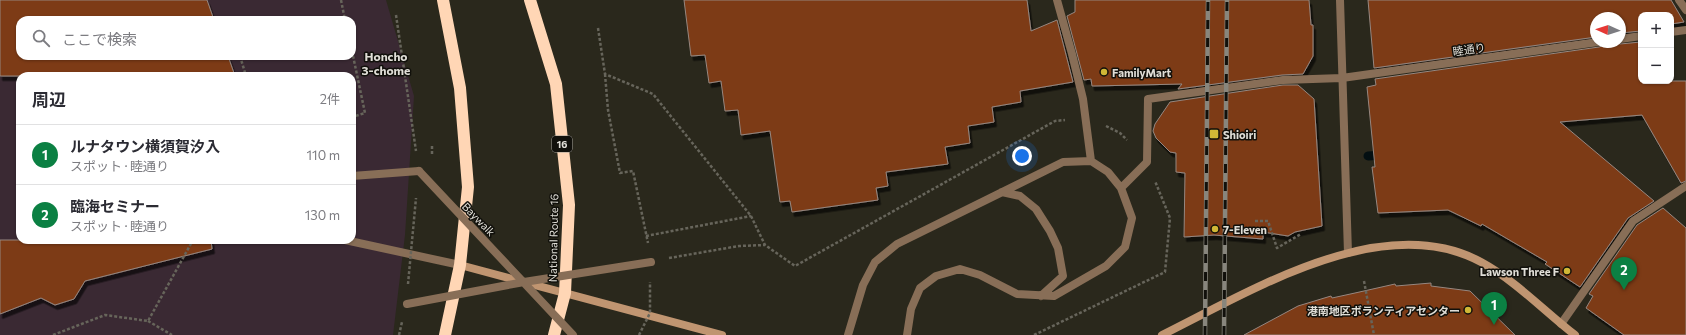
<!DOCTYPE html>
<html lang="ja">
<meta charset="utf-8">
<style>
body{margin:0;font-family:Commissioner,"Noto Sans JP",sans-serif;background:#f7f7f7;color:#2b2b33}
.controls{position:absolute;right:12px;top:12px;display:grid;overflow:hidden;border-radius:8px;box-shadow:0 1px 3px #0004}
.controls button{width:36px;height:36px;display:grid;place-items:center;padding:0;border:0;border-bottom:1px solid #e1e1e2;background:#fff;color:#2b2b33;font:20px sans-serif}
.compass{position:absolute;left:1590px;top:12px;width:36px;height:36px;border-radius:50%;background:#fff;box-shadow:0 1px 3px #0004;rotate:273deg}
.you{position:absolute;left:1022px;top:156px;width:14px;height:14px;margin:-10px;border:3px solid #fff;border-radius:50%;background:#1a73e8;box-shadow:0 0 0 6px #1a73e833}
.badge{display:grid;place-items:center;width:26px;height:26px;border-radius:50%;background:#0b8043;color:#fff;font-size:13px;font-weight:700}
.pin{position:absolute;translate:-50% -33px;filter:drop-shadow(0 1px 2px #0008)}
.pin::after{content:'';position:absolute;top:21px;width:14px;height:12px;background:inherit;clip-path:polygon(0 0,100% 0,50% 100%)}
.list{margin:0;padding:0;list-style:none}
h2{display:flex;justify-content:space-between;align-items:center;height:52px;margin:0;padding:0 16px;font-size:17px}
h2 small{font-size:13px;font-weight:400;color:#7c7c81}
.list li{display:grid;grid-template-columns:26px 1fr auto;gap:12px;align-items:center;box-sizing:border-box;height:60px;padding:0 16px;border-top:1px solid #e1e1e2}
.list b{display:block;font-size:15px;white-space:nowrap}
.list p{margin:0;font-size:13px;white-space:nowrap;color:#7c7c81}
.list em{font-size:13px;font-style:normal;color:#7c7c81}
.icon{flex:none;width:22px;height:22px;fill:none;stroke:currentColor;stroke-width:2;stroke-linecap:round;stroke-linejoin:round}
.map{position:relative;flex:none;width:1686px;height:335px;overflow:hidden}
.search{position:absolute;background:#fff;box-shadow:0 1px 3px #0004;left:16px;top:16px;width:340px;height:44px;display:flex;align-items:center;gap:10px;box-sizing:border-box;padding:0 14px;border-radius:12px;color:#7c7c81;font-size:15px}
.panel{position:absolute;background:#fff;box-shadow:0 1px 3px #0004;left:16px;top:72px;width:340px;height:172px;border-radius:12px}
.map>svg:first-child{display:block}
.commercial{fill:#3a2933;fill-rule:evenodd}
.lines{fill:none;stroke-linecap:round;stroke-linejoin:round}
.stream{stroke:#030f12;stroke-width:9}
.building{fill:#7d3a15;stroke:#968780;filter:url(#shadow)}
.path{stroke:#67655b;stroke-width:2.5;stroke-dasharray:3 2;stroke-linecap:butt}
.lane{stroke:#886e57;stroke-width:8}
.street{stroke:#886e57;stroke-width:8}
.secondary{stroke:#c09571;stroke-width:8}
.highway{stroke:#ffd6b5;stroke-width:12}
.rail-casing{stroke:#88867d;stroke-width:4.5}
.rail{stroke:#11100b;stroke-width:3;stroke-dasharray:9;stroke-linecap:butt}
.path-bridge{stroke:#67655b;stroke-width:2.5;stroke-dasharray:3 2;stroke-linecap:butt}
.street-bridge{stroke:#886e57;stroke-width:8}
.poi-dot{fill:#d0b736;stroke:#11100b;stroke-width:1.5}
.labels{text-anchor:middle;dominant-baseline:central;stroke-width:3;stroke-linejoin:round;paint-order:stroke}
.shield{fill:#11100b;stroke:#a2a09a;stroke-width:1}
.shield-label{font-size:10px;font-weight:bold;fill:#e0ded7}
.street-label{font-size:11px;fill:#e0ded7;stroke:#11100b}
.poi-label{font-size:11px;font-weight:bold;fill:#e0ded7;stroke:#11100b;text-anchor:start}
.neighbourhood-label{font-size:12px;font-weight:bold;fill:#e0ded7;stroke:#11100b}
</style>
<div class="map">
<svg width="1686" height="335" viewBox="0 0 1686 335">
<defs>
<filter id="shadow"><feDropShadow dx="2.5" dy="4.5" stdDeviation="0" flood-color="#0009"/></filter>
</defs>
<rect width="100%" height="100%" fill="#2a281c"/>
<path class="commercial" d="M0,0h386l28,96 -9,139 -12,100h-393zM20,20h332v36h-332zM20,76h332v164h-332z"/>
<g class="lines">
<path class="stream" d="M1368,156l17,-1"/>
</g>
<path class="building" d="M0,0h207l7,20h-194v36h208l7,20h-235z
M684,0h343l4,31 26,-11 16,62 -53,9 1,11 -29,5 2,15 -26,4 2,17 -25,4 3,17 -62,8 2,14 -12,2 2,12 -86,12 -2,-11 -10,1 -10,-71 -29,4 -3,-25 -13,1 -4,-30 -12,2 -4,-28 -14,1z
M1075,0h234l2,25h2v31l-10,18 -21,1 -104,14 4,-5 -90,2 -1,-7 -7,1 -17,-64 8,-4z
M1368,0h303l13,22 -13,2v-9h-30v16l-21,2v-15h-24v19l-222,31z
M1603,42h12l5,2 21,-2v39h45v100l-5,2 -39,-68 -82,7 94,79 -26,17 -48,69 -35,-23 2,-2 -65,-38 -1,2 -33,-16 -70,3 -6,-46h3l-8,-80 9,-2 -1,-6 224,-32 3,-1z
M1283,85h15l16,14 8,127 -27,6 -7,4 -25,-4v7l-49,-4 -30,2 1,-64 -9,-1v-19l-6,-1 -14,-14 -3,-7 2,-7 15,-22z
M1663,208l23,20v107h-62l-38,-27 7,-12 -4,-2 48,-69z
M0,240h211l1,9 -127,32 -11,18 -19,6 -14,-7 -41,16z
M1431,283v3l39,5 45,44h-271l54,-29 33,-10 1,2 23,-5 40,-9 1,2z"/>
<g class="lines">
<path class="path" d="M341,0l4,20
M396,15l20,136
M598,28l7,46 48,20 98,122 14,29 30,21 260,-145 10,-1
M352,51l13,62 -13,4
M240,56l6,20
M605,74l3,36 12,63 13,-2 15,72
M1106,126l14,7 7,7
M432,146v9
M1255,221h13l9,27 24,-14
M646,236l105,-20
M669,258l70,-12 26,-1
M1364,281l10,54
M148,321l24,14
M53,335l52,-20 43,6 45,-81
M399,335l3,-13
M1034,335l131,-63 5,-54 -15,-37"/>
<path class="lane" d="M345,240l115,25"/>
<path class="street" d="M1057,0l15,54 11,45 8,62
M1340,0l8,253
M1679,0l7,10
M1671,32l15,-2
M1620,39l21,-3
M352,176l67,-5
M1121,188l26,-26 1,-63 135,-19 59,-2 256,-36
M1002,192l18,4 16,13 14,22 8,17 5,28 -22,20
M1561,324l72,-103 53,-35
M848,335l15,-50 12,-23 22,-18 166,-82 28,-1 17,11 13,16 11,30 -7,29 -19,19 -52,30 -37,-2 -37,-19 -20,-6 -24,7 -16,12 -9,21 -4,26"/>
<path class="secondary" d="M460,265l262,70
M1162,335c89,-44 221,-126 319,-73 35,19 63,49 94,73"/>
<path class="highway" d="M443,0l17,88 8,99 -8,78 -15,70
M530,0l26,84 13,121 -4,88 -11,42"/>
<g class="rail-casing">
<path id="rail" d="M1205,335l3,-335
M1224,335l3,-335"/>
</g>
<use href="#rail" class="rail"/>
<path class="path-bridge" d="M408,284l8,-86
M639,335l11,-22v-31"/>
<path class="street-bridge" d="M419,171l154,164
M407,304l117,-22 127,-20"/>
</g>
<g class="poi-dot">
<circle cx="1104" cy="72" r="4"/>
<rect x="1209" y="129" width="10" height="10" rx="2"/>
<circle cx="1215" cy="229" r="4"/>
<circle cx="1567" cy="271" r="4"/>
<circle cx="1468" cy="310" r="4"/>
</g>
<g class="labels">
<rect class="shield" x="552" y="136" width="20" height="16" rx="3"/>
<g class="shield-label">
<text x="562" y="144">16</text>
</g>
<g class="street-label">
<text transform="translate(1469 49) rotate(-8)">睦通り</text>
<text transform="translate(479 219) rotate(46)">Baywalk</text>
<text transform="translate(553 238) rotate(-89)">National Route 16</text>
</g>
<g class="poi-label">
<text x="1112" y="72">FamilyMart</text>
<text x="1223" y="134">Shioiri</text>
<text x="1223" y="229">7-Eleven</text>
<text x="1559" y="271" text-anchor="end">Lawson Three F</text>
<text x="1460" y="310" text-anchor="end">港南地区ボランティアセンター</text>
</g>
<g class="neighbourhood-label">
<text x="386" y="56">Honcho<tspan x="386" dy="14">3-chome</tspan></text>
</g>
</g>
</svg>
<div class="controls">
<button>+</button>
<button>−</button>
</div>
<svg class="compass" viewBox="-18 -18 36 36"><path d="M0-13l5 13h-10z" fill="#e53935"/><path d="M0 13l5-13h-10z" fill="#7c7c81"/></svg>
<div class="you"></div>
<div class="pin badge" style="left:1494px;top:325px">1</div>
<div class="pin badge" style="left:1624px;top:290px">2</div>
<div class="search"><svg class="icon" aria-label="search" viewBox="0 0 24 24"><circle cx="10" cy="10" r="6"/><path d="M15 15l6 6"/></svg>ここで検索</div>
<section class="panel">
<h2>周辺<small>2件</small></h2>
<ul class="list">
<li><span class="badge">1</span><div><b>ルナタウン横須賀汐入</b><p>スポット · 睦通り</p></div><em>110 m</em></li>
<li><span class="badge">2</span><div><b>臨海セミナー</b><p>スポット · 睦通り</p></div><em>130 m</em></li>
</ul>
</section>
</div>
